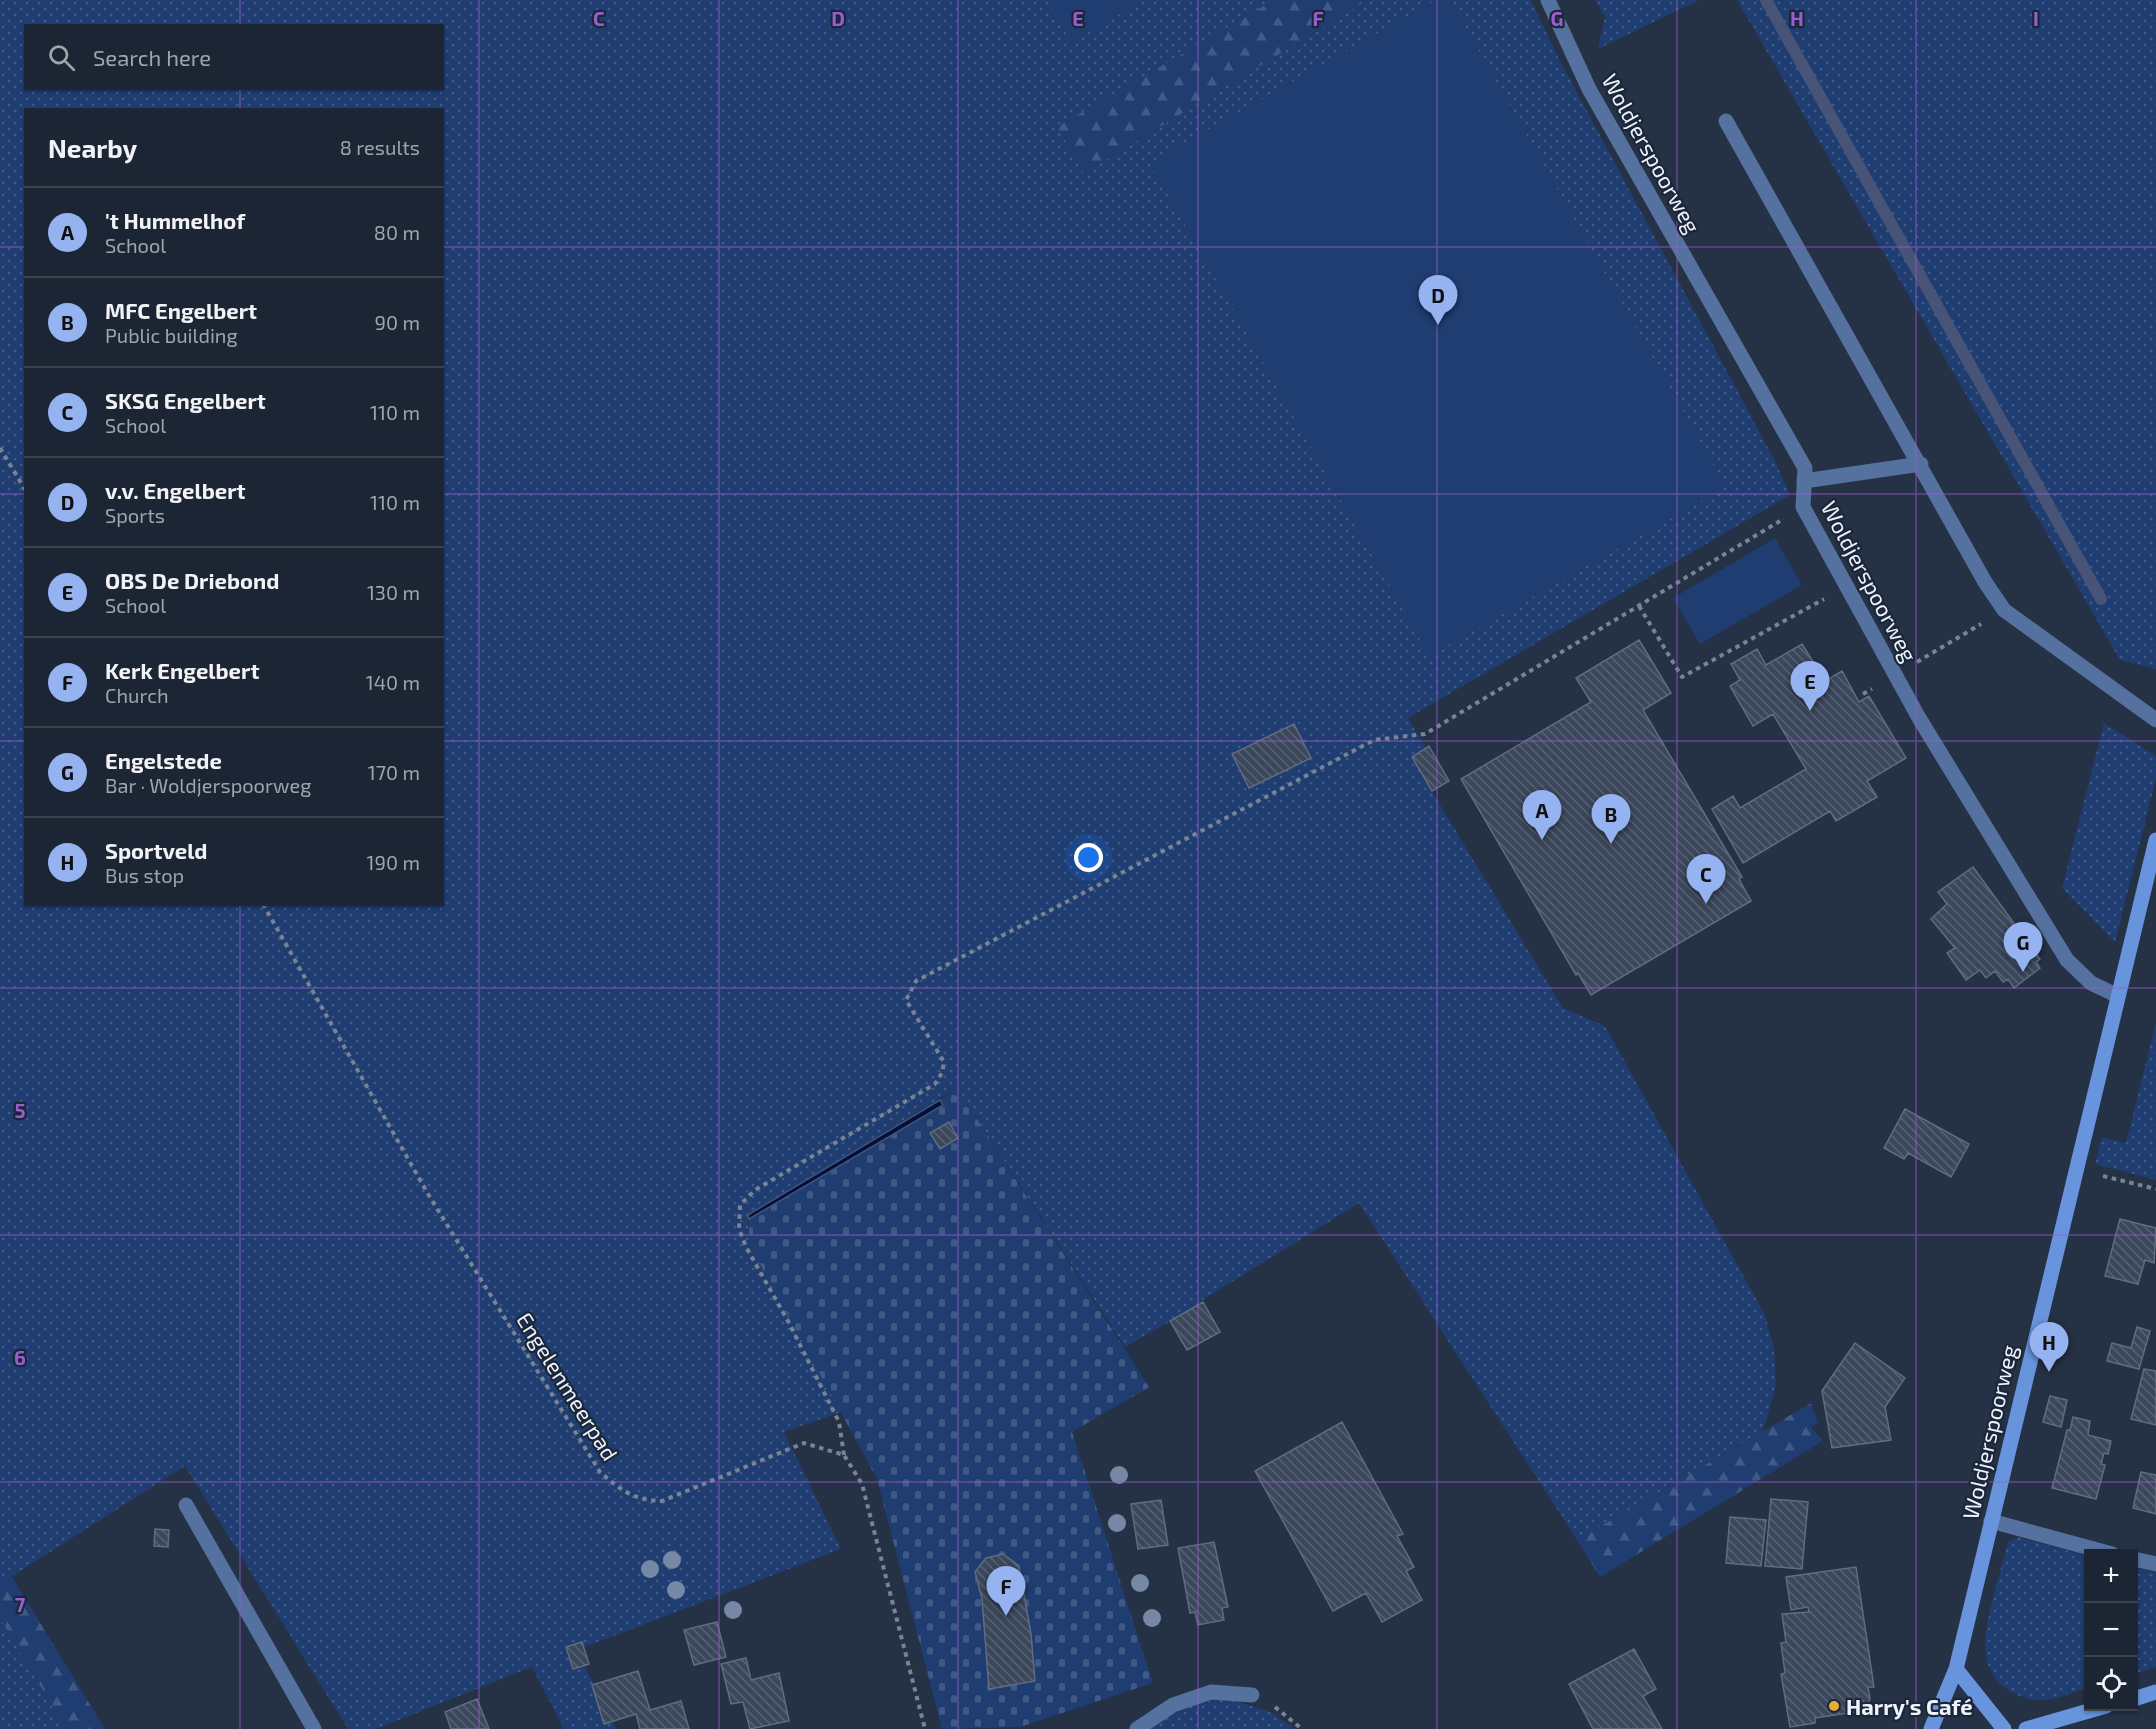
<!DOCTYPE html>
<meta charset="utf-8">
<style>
body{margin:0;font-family:"Exo 2",sans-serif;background:#252d3b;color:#f1f3f6}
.controls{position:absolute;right:18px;bottom:18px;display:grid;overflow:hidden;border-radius:0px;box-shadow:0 2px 4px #0004}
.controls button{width:54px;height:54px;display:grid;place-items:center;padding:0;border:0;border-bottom:2px solid #3a424e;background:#1c2533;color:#f1f3f6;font:30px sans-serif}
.you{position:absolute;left:1089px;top:858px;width:21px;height:21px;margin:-15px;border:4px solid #fff;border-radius:50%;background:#1a73e8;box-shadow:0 0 0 9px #1a73e833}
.badge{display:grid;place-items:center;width:39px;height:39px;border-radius:50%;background:#95b2f1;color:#111;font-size:20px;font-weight:700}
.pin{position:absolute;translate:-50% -50px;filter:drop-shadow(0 2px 3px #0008)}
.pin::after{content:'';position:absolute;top:32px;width:21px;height:18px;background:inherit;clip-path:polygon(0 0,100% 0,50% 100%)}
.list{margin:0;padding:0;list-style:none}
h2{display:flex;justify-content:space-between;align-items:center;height:78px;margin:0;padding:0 24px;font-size:26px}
h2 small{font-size:20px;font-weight:400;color:#a0a5ac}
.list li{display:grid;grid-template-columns:39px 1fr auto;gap:18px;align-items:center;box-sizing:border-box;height:90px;padding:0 24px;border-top:2px solid #3a424e}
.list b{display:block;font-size:22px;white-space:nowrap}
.list p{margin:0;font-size:20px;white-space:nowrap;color:#a0a5ac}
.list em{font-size:20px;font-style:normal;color:#a0a5ac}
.icon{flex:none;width:33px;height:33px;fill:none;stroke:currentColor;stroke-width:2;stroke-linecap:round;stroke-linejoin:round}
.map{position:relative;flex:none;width:2156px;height:1729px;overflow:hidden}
.search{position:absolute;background:#1c2533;box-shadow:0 2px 4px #0004;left:24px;top:24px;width:420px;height:66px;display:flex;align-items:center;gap:15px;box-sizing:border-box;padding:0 21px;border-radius:0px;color:#a0a5ac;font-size:22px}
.panel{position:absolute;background:#1c2533;box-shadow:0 2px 4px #0004;left:24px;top:108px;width:420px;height:798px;border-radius:0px}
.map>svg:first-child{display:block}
.grass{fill:url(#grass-dots);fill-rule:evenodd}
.forest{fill:url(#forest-firs)}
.cemetery{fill:url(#cemetery-stones)}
.pitch{fill:#1f3d71}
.water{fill:#00103f;stroke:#475478;stroke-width:1.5}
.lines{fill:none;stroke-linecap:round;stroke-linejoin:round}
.stream{stroke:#475478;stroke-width:12}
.building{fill:url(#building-back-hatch);stroke:#5f6c82;stroke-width:1.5}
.path{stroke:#798392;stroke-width:4;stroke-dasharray:4.5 4.5;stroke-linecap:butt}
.lane{stroke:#55719f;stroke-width:15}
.street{stroke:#55719f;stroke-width:15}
.secondary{stroke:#6894de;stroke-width:15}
.tree{fill:#7688a6}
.grid{fill:none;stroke:#985ecf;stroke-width:1.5;stroke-opacity:0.55}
.poi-dot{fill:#e7ac36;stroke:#1b2739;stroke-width:2}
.labels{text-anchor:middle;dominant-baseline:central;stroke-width:4.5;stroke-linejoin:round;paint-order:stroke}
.street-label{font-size:22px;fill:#edf3fe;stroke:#1b2739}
.poi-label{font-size:22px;font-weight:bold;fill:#edf3fe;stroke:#1b2739;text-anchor:start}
.grid-label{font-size:20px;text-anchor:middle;font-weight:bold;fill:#985ecf;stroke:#1b2739;stroke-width:4.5;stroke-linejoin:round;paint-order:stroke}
</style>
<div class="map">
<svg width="2156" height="1729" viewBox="0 0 2156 1729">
<defs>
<pattern id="grass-dots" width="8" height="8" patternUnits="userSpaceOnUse" patternTransform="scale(1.5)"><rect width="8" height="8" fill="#1f3d71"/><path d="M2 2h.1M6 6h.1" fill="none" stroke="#405a86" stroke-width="1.8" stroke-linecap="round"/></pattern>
<pattern id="forest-firs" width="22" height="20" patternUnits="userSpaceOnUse" patternTransform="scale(1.5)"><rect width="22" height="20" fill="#1f3d71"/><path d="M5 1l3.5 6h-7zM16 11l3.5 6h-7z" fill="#405a86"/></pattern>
<pattern id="cemetery-stones" width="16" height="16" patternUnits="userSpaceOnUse" patternTransform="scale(1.5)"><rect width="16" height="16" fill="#1f3d71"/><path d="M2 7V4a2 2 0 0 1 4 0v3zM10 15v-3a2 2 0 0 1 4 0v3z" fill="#405a86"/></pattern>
<pattern id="building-back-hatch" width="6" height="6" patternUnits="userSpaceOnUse" patternTransform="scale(1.5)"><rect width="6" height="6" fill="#3b475b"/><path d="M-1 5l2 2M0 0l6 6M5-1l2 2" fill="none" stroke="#586274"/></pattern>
</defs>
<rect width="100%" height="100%" fill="#253144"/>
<path class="grass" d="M0,0h1274l-216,127 26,46 284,-173h163l28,59 216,402 15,34 -382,223 29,48 -15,9 141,233 42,18 160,289 9,34 2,36 -13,46 -186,109 -218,-337 -158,98 -4,5 -72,41 -168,-259 -209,127 1,29 92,168 -57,20 57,117 -264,101 39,79h-52l-32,-62 -156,62h-28l-163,-263 -185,118zM26,26h416v62h-416zM26,110h416v794h-416z
M1595,0h104l-101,49 7,-32z
M1737,0h419v669l-36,-9z
M2104,723l52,33v23l-41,163 -53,-54z
M2156,1022v158l-61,-16 7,-27 24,6z
M2017,1537l71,19v131c-13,4 -29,12 -44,13 -32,1 -60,-22 -59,-55 1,-30 16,-74 23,-103z
M2134,1567l22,6v94l-22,7z
M0,1618l66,111h-66z
M1230,1699l43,14 21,16h-150l53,-27z"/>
<path class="forest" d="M1274,0h94l-284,173 -27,-46z
M1811,1403l7,20 -7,4 12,14 -223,136 -23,-37z
M12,1577l93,152h-39l-66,-111v-34z"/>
<path class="cemetery" d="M957,1088l192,299 -77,45 81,251 -133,44 -78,2 -65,-250 -128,-235v-25l194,-113 -3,-6z"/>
<path class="pitch" d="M1047,0h97l-73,42z
M1436,0h14l276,487 -297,169 -279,-493z
M1775,538l27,47 -102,59 -27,-46z"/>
<path class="water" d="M940,1100l3,5 -194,114 -1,-4z"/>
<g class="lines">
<path class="stream" d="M1766,0l335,599"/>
</g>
<path class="building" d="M1639,640l32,53 -28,17 99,167 -3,2 12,22 -160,94 -13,-22 -2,2 -115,-196 130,-77 -15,-24z
M1802,644l23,37 17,-10 17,31 10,-6 37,62 -39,23 10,16 -41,24 -6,-10 -87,52 -31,-54 21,-13 7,12 66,-39 -33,-55 -20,12 -23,-40 10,-6 -9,-16 26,-15 9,16z
M1294,724l17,34 -62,30 -17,-34z
M1429,746l20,35 -17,10 -20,-34z
M1973,867l67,92 -4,3 4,6 -26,20 -6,-9 -5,3 -8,-11 -9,7 -6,-8 -14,10 -19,-27 8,-5 -24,-29 16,-15 -9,-12z
M1905,1109l64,35 -18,33 -43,-24 -4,6 -20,-11z
M949,1122l9,16 -18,11 -10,-16z
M2120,1219l36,9 -2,35 -9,-3 -7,24 -33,-8z
M1203,1302l17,30 -33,18 -17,-29z
M2137,1327l13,4 -11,38 -32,-8 5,-18 19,5z
M1855,1343l50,35 -20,29 6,33 -59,8 -10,-57z
M2144,1369l12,2v54l-25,-6z
M2050,1396l17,4 -6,27 -18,-5z
M2073,1417l17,4 -2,14 23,6 -3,13 -4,-1 -3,11 4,1 -9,34 -44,-11 15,-58h3z
M1342,1422l61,112 -6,2 17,31 -8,4 16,29 -40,22 -16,-29 -33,18 -78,-140z
M2141,1472l15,3v39l-23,-6z
M1771,1499l37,3 -6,67 -37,-3z
M1161,1500l7,45 -30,4 -7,-45z
M1730,1517l36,3 -5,46 -35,-3z
M155,1529l14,1 -1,17 -14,-1z
M1214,1542l14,65 -6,1 2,12 -26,5 -3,-13 -5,1 -12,-65z
M1003,1554l16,12 12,68 4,47 -46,8 -7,-90 -7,-27 11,-14z
M1856,1567l18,120h-6l2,12 -4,6 -12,2 1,5 -40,6v5l-25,4 -9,-53 4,-1 -4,-30 5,-1 -4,-28 27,-2 -1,-5 -17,3 -5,-33z
M717,1622l9,35 -32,8 -10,-35z
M582,1642l7,22 -16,5 -7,-22z
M1634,1649l22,40 -13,7 19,33h-69l-24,-45z
M746,1658l5,22 28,-7 10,48 -39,8 -7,-27 -12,2 -10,-40z
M638,1671l12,39 31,-9 8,28h-49l-4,-15 -32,10 -12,-39z
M477,1699l12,30h-38l-6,-17z"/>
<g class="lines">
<path class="path" d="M0,448l26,43
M1639,606l43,71 142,-78
M1917,662l64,-38
M1863,694l9,-5
M263,904l165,290 172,278c22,19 33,28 62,29l142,-58 40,12 18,29 63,245
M2103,1176l53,13
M844,1455l-5,-33 -51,-101 -42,-74 -7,-18 1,-24 15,-15 180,-106 7,-11 2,-11 -38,-62 10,-19 458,-241 51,-6 355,-213
M1275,1707l27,22"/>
<path class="lane" d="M1726,121l259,461 19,28 152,110
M1804,481l117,-17
M186,1505l128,224
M1991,1521l121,33
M2134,1559l22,5
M1137,1729l36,-24 38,-13 41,3"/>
<path class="street" d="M1548,0l41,89 216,379 -2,39 116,211 148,242 24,23 27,13"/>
<path class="secondary" d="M1956,1669l48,60
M2134,1699l22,-7
M1931,1729l25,-60 200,-829
M2026,1729l80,-23"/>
</g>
<g class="tree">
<circle cx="1119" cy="1475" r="9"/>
<circle cx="1117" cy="1523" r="9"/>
<circle cx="672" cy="1560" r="9"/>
<circle cx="650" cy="1569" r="9"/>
<circle cx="1140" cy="1583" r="9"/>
<circle cx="676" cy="1590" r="9"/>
<circle cx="733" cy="1610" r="9"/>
<circle cx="1152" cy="1618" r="9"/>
</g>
<path class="grid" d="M240,0v26M479,0v1729M719,0v1729M958,0v1729M1198,0v1729M1437,0v1729M1677,0v1729M1916,0v1729M240,88v22M0,247h26M442,247h1714M0,494h26M442,494h1714M0,741h26M442,741h1714M240,904v825M0,988h2156M0,1235h2156M0,1482h2156"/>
<circle class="poi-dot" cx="1834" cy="1706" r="6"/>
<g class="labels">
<g class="street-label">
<text transform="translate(1652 153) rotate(61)">Woldjerspoorweg</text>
<text transform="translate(1870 581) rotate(62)">Woldjerspoorweg</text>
<text transform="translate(568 1386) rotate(58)">Engelenmeerpad</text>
<text transform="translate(1989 1432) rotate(-77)">Woldjerspoorweg</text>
</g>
<g class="poi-label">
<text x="1846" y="1706">Harry's Café</text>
</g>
</g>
<g class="grid-label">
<text x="599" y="26">C</text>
<text x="838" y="26">D</text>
<text x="1078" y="26">E</text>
<text x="1318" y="26">F</text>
<text x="1557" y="26">G</text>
<text x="1797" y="26">H</text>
<text x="2036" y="26">I</text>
<text x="20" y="1118">5</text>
<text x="20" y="1365">6</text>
<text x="20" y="1612">7</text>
</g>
</svg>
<div class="controls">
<button>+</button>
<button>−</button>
<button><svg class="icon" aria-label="locate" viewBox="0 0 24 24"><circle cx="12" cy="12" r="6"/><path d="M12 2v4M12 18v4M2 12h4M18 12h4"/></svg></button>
</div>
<div class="you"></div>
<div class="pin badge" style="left:1542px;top:840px">A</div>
<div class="pin badge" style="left:1611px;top:844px">B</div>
<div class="pin badge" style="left:1706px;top:904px">C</div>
<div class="pin badge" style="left:1438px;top:325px">D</div>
<div class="pin badge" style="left:1810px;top:711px">E</div>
<div class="pin badge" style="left:1006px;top:1616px">F</div>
<div class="pin badge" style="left:2023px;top:972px">G</div>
<div class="pin badge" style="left:2049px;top:1372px">H</div>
<div class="search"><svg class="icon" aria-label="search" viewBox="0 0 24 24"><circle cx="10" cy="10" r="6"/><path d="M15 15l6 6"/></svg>Search here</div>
<section class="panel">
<h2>Nearby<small>8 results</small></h2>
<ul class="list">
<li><span class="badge">A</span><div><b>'t Hummelhof</b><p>School</p></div><em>80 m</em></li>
<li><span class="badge">B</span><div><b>MFC Engelbert</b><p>Public building</p></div><em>90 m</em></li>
<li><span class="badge">C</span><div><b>SKSG Engelbert</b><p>School</p></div><em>110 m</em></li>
<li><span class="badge">D</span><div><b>v.v. Engelbert</b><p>Sports</p></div><em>110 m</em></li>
<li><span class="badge">E</span><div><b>OBS De Driebond</b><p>School</p></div><em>130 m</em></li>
<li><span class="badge">F</span><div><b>Kerk Engelbert</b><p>Church</p></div><em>140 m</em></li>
<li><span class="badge">G</span><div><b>Engelstede</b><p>Bar · Woldjerspoorweg</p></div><em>170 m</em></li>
<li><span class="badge">H</span><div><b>Sportveld</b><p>Bus stop</p></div><em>190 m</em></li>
</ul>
</section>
</div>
